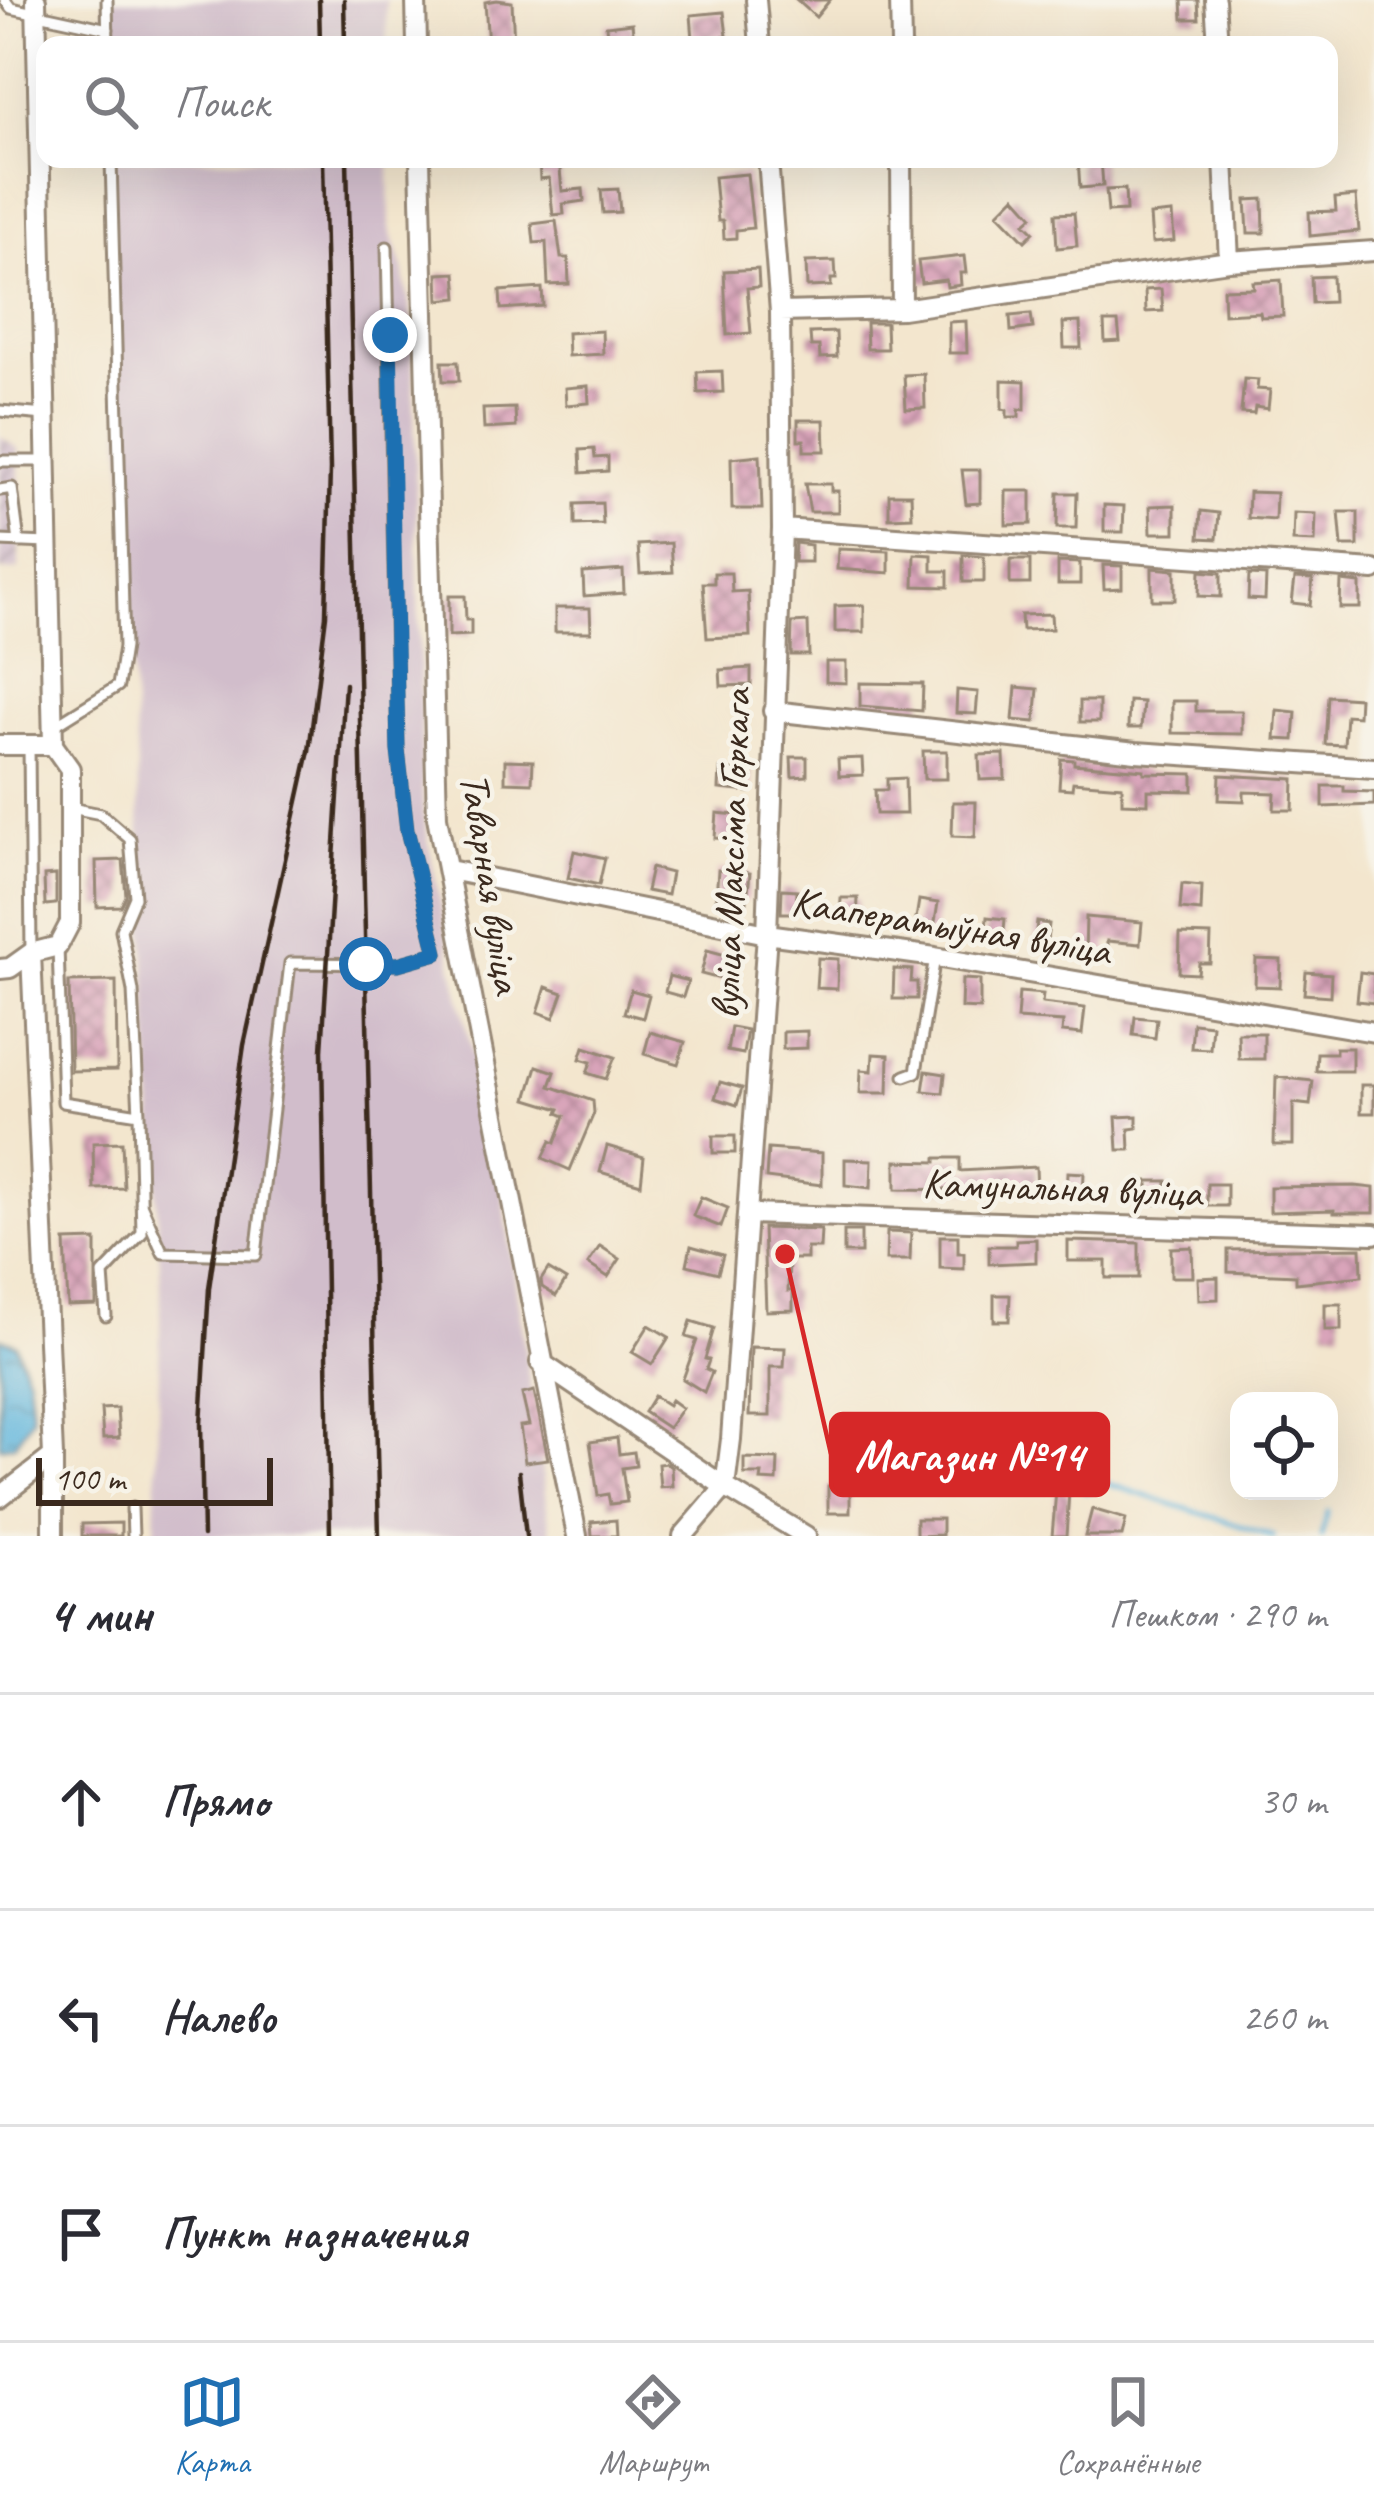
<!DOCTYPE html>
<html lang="ru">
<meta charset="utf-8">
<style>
body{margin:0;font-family:Caveat,sans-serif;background:#f7f7f7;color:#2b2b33}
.controls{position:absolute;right:36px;bottom:36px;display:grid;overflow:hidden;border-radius:24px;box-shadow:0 12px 48px #0002}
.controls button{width:108px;height:108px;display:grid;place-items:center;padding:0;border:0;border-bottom:3px solid #e1e1e2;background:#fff;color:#2b2b33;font:60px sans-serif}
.scale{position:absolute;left:36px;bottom:30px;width:237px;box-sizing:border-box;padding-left:12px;border:6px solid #3b2a1e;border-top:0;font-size:33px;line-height:42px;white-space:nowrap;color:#3b2a1e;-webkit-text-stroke:9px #f7f3e8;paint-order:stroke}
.stop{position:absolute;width:36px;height:36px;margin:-27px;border:9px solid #1f6fb2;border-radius:50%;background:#fff}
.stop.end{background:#1f6fb2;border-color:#fff;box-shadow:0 3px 12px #0008}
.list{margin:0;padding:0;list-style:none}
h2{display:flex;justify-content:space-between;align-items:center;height:156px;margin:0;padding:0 48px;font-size:51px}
h2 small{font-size:39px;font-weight:400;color:#7c7c81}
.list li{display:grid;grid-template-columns:78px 1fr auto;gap:36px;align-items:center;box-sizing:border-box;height:216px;padding:0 48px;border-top:3px solid #e1e1e2}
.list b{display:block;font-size:45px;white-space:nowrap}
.list em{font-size:39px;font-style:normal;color:#7c7c81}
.icon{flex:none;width:66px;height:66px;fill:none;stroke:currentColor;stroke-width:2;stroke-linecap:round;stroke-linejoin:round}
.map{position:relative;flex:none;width:1374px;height:1536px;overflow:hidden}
.search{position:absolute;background:#fff;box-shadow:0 12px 48px #0002;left:36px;right:36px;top:36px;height:132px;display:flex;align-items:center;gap:30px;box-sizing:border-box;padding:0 42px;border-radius:24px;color:#7c7c81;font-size:45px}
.sheet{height:804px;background:#fff}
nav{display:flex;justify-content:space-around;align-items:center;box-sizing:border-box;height:168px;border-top:3px solid #e1e1e2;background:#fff;font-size:33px;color:#7c7c81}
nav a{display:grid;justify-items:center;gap:6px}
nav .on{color:#1f6fb2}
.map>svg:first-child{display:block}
.industrial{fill:url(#industrial-furrows)}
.railway{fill:#d1bdcb}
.water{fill:url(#water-ripples);stroke:#4e707e;stroke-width:3}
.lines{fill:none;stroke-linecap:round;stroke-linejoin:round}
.stream{stroke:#61b6dd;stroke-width:4.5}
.building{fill:url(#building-cross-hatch)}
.lane-casing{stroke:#978876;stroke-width:15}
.street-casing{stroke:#978876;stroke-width:24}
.lane{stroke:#fff;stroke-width:9}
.street{stroke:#fff;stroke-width:18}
.rail{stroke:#3b2a1e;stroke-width:4.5}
.route{stroke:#1f6fb2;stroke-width:15}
.labels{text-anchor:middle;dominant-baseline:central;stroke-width:9;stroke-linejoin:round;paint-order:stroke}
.street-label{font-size:42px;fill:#3b2a1e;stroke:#f7f3e8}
.leader{fill:none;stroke:#d62828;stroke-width:4.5}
.callout-dot{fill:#d62828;stroke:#f7f3e8;stroke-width:4.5}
.callout{fill:#d62828;stroke:#d62828;stroke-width:4.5}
.callout-label{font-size:45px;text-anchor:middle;font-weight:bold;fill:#fff}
</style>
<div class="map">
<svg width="1374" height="1536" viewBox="0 0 1374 1536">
<defs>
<pattern id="industrial-furrows" width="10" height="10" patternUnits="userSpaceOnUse" patternTransform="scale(3)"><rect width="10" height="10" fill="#d1bdcb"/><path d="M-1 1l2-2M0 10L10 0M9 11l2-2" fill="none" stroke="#ab9aa4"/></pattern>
<pattern id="water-ripples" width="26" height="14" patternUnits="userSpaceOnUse" patternTransform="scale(3)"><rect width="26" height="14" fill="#61b6dd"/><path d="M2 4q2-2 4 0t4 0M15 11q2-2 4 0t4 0" fill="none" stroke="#5194b3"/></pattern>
<pattern id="building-cross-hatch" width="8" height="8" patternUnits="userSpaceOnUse" patternTransform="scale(3)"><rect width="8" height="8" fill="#d9a4ba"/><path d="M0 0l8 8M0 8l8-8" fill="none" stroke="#b18697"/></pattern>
</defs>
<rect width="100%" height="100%" fill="#f7f3e8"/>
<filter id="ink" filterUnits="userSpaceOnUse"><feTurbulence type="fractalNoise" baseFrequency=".00833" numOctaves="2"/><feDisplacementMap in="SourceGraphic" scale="24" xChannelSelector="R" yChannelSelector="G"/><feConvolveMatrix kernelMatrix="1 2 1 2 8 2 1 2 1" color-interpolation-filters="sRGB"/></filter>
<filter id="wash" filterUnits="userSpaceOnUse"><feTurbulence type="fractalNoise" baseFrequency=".004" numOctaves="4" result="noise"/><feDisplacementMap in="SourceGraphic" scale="48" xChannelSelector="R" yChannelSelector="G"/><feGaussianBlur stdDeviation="2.7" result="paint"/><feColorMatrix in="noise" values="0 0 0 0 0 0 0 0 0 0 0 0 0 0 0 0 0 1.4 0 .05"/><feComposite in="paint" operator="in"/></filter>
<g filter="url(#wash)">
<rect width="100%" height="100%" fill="#f3e6ce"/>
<path class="industrial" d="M0,436l19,13v121l-19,1z"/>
<path class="railway" d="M104,0h282l1,45h-281z
M109,159h280l1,69 13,41 9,53 11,492 30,154 48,215 50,353h-396l6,-246z"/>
<path class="water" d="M0,1338l16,6 12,35 4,38 -17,27 -15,3z"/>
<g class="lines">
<path class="stream" d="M1086,1492l19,-9 168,53
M1321,1536l7,-25"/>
</g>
<g id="blocks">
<path class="building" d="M497,0l15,2 2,43h-26l-3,-43z
M797,0h33l-14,17z
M1182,0h16l1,19h-16z
M724,12l3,24 -34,3 -2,-24z
M632,23l2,19 -26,2 -2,-18z
M539,159h20l3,32 21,-2 1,12 -21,3 1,10 -11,1 -4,-37 -9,1z
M1078,159h23l2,27 -23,2z
M747,174l6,54 -17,2v8l-12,1 -1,-18h-5l-4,-44z
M618,189l2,23 -17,1 -2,-23z
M1125,189l1,22 -18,1 -2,-22z
M1015,196l18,20 -8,7 9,9 -9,9 -27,-28z
M1356,196l3,35 -49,5 -1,-24 27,-1 -1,-13z
M1263,199l1,34h-16l-2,-33z
M1074,213l3,33 -20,2 -2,-34z
M1172,213l2,28 -22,2 -2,-28z
M556,221l5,37h7l1,26 -21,1 -2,-43 -12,1 -2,-19z
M964,256l2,17h-6l1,12 -14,2 -1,-7 -25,3 -3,-22z
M835,261l1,18h-5v7l-24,1 -1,-25z
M758,269l1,18 -12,1 4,45 -24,2 -3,-64z
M456,273l2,25 -19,2 -1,-26z
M1332,276l1,26 -21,1 -1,-26z
M1281,280l2,36 -22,1 -1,-5 -36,2 -1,-25 31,-1 -1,-6z
M542,288l1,18 -42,3 -1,-18z
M1161,289l2,22 -17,1 -1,-22z
M1031,314l2,14 -22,3 -1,-15z
M966,321l1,32h-18v-31z
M1080,322l1,26h-17l-1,-25z
M1104,322h14l2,19 -15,1z
M866,323h20l1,26h-20z
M602,331l1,23 -35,2 -1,-23z
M836,332l1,25 -17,1 -1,-12h-8l-1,-13z
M442,362h16l1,19h-16z
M722,371l1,21 -25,1 -1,-21z
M924,374l1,34 -19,1 -2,-34z
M1244,379l14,1 -1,9 13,1 -2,19 -13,-2 -1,7 -13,-1z
M1002,380l23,1v29l-6,-1v8h-12v-7l-5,-1z
M588,386l1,17 -23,2 -1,-17z
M515,408l1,19 -32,2 -1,-20z
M798,420h26l1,31h-21v-11h-6z
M594,449l1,9 13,-1v14l-27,2 -1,-23z
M760,455l2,54h-30l-1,-51z
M962,470h18v33l-14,1z
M805,484h26v7h7v21h-28z
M1006,491h25v33l-25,1z
M1249,492l27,1 -1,27 -27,-2z
M1058,493h19l-1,35h-19z
M889,494h22l1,23 -23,1z
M602,503l1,21 -28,1v-21z
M1104,505l20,1 -1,26h-19z
M1175,505v28h-24l-1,-27z
M1201,511l18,2 -2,26 -18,-1z
M1339,512h19v34h-16z
M1294,513l22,1 -1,28 -22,-1z
M671,543l2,29 -33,2 -2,-29z
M795,543l16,2v17h-17z
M838,549l51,2v22l-52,-4z
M915,554l17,1v16h16v16l-34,-1z
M963,555l21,2v25h-21z
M1010,560h20v24h-20z
M1058,562l22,1v21h-22z
M1103,565l19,1v22l-18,1z
M1152,568l23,2v30h-23z
M623,570l1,23 -40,3 -1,-23z
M1200,571l21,2v24l-22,-1z
M714,573h17l1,19 16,-1 2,45 -43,2 -4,-55h11z
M1249,575l17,1 -1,24 -17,-1z
M1295,578l18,1 -3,26 -18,-2z
M1341,581l19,2v25h-20z
M449,596h16l1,24h5v15l-22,1z
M864,605v27h-29v-26z
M555,608h35l1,24h-36z
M1051,614l1,15 -30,1 -1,-15z
M808,622l1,33h-18l1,-32z
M826,662h20v21l-20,-1z
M751,668v17l-30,1 -1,-16z
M860,683l63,1 -1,27 -62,-5z
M1016,687l22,2 -3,33 -22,-2z
M957,690l21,2 -2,22 -20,-1z
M1328,696l31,2 -1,18 -12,-1 -2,30 -19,-1z
M1080,701h19v21h-19z
M1129,701l14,1 -2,26h-13z
M1172,701h24v10h46v23l-70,-1z
M1277,710l19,2 -2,28 -19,-1z
M923,751h24v28h-23z
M1004,754l1,25 -25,1 -1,-25z
M791,757h16v19l-15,1z
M862,758l1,17 -24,1 -1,-17z
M1061,759l13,1v4l70,6v3l49,1v17l-45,-1v14l-26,-1v-17l-49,-4 -1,7 -13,-1z
M505,760l28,1 -1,22 -27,-1z
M720,769l31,3 -1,20 -31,-3z
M1220,775l74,4 -1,31h-19l1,-17 -31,-1v9l-25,-1z
M905,778l1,36h-30l-1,-24h12v-11z
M1323,786h21v5l30,1v13l-51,2z
M953,802h23l-1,35 -23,-1z
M717,813l29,3 -2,24 -29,-2z
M574,851l31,7 -6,27 -31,-7z
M123,860l3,36 -5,10 -24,1 -1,-46z
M651,868l20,5 -4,22 -21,-4z
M718,870l32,3 -3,28 -31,-3z
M56,875v29l-11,1 -1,-29z
M1182,884l20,2 -1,25 -21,-2z
M782,889l15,1 -1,23h-15z
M841,898h17l-1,21 -17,-1z
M919,900l19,3 -5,31 -19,-3z
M987,917l18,2 -2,22 -18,-2z
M1086,917l56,5 -2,22 -33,-3v16l-22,-1z
M1037,922l12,2 -3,24 -12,-2z
M1180,934l31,1 -1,28h-11l-1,11 -19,-1z
M707,950l30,8 -6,24 -30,-8z
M818,958l20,1 -1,30 -21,-1z
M1256,959l25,1 -1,27 -25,-1z
M894,969l18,1 -1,12h6v17h-24z
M1306,972l25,2 -1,22 -26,-2z
M1360,972l14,2v29l-17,-2z
M669,976l19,5 -5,16 -18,-5z
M962,979l18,1v29l-19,-1z
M116,981l1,89 -46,1 -2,-89z
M546,987l17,6 -9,25 -16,-6z
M631,990l18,5 -6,23 -19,-5z
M1019,992l24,2 -1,9 43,5 -3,26 -20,-2 1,-10 -46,-3z
M1135,1017l22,2 -2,19 -22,-3z
M1193,1023l19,2 -2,24 -19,-1z
M731,1027l16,3 -4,24 -16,-3z
M807,1031v17l-24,1v-17z
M650,1032l35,10 -7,22 -34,-10z
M1238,1033h26v26h-25z
M584,1047l31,10 -9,22 -19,-6 4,-11 -11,-3z
M1336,1048h16v23h-36l1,-18h19z
M873,1054l16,1 -1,38h-28l1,-23 11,1z
M537,1066l18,6 -5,14 43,15 1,12 -24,57 -27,-12 8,-17 4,2 10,-27 -7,-3 2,-4 -33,-10z
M926,1071l19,3 -2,19 -20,-2z
M1276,1077l37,4 -3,24 -17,-2v42h-19z
M720,1082l22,6 -5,17 -22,-7z
M1361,1085h13v28h-13z
M1137,1116v12l-8,1 1,21h-12l-2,-33z
M713,1136h22v17h-22z
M122,1142l2,46 -30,1 -1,-46z
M607,1146l37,11 -3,27 -41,-12z
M768,1149l54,4v32l-56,-7z
M936,1158h24v13l76,-4 1,24 -141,-2v-28l40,1z
M845,1159l27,1 -1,28 -26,-3z
M1068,1172l16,1 -1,22 -16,-1z
M1148,1181h19v23h-19z
M1207,1184h20v22h-20z
M1355,1186l19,2v25h-40v-3l-64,2v-25z
M701,1197l27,11 -7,19 -28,-11z
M763,1228l58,2 -1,18h-13v11h-18l-1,32h5v19l-27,1z
M844,1231h17v22h-17z
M887,1232l24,1 -1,27h-24z
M940,1236h18v17h6v16l-24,-1z
M1036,1239v23l-47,2v-18h27v-6z
M96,1240v65l-28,1 -3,-65z
M1068,1241l71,2v35h-33v-17h-38z
M600,1246l20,13 -12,18 -20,-13z
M691,1246l32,9 -5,18 -31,-8z
M1192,1247l1,30h-22v-29z
M1361,1248l1,28 -66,7v-8l-68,-3v-22z
M548,1269l18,11 -10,16 -14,-9 -1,-7z
M1218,1277v22l-19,1 -1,-22z
M994,1295h16l-1,26h-15z
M1325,1304h16v26h-16z
M691,1321l23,7 -9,31 4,1 -3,9 6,3 -8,20 -21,-13 14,-39 -11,-3z
M649,1325l20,12 -17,27 -20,-12z
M751,1347l34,1 -1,19h-14v49h-21z
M534,1391l14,68 -23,3 -5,-36 9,-1 -7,-31z
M654,1396l14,9 3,-5 11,8 -14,20 -24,-16z
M117,1408l2,30 -16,1 -2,-30z
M617,1438l2,16 15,-2 2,14 -14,2 5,34 -17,2 -2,-10 -10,2 -8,-54z
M744,1458l34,1 -1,22 -16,-1 1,-6h-18z
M666,1463l5,4 1,19 -12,1 -2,-23z
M828,1486h22v27h-22z
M1056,1491l13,1 -3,44h-14z
M1092,1509l34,10 -4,17h-37z
M916,1519h26v16l-26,1z
M616,1520l1,16h-25l-1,-14z
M121,1523v13h-39v-12z"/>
</g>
</g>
<g filter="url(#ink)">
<use href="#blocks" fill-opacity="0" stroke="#978876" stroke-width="3"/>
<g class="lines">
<g class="lane-casing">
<path id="lane" d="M5,0l6,8 97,21
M107,0l1,45
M0,411l45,4
M0,461h46
M0,490l12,-2 7,54
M0,541l48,2
M52,727l66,-41 6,-39 -13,-488
M29,745l2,208
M58,946l5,156 76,12 -6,-123 -12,-61 14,-33 -5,-58 -29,-25 -30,-6
M905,1076l11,-4 19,-115
M141,1204l22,49 93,2 34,-292 108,1 39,-11 -30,-123 -9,-80 -11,-503
M106,1316l-3,-42 39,-41 -3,-119
M132,1508l1,28"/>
</g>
<g class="street-casing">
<path id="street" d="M416,0l1,45
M756,0l4,45
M900,0l1,45
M1215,0l3,45
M420,159l17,658 140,719
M901,159l1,150
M1224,159l5,102
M780,312l122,-3 327,-48 145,-10
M782,529l592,41
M773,711l363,41 238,16
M0,745h53
M449,870l318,64 168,23 439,75
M0,969l10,-1 21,-15 27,-7 12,-23v-154l-17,-24 -17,-745
M747,1214l627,20
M540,1362l185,125 81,49
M0,1497l53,-41 -22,-503
M53,1536v-80
M683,1536l42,-49 6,-48 36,-505 15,-405 -2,-217 -12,-153"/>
</g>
<use href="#lane" class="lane"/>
<use href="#street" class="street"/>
<path class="rail" d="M319,0l1,45
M344,0l1,45
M347,159l32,1377
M519,1472l7,64
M203,1536l-2,-112 8,-136 35,-243 65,-294 17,-136 4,-146 -7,-310
M330,1536l-8,-486 23,-366"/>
</g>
</g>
<g class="lines" filter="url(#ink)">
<path class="route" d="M366,964h32l39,-11 -30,-123 -9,-80 -8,-415"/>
</g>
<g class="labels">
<g class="street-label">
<text transform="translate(731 854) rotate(-88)">вуліца Максіма Горкага</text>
<text transform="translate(491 883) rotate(81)">Таварная вуліца</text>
<text transform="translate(951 926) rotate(9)">Кааператыўная вуліца</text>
<text transform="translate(1062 1188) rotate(2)">Камунальная вуліца</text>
</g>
</g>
<path class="leader" d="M785 1254L831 1454"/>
<circle class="callout-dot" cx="785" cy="1254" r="12"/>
<rect class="callout" x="831" y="1414" width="277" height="81" rx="12"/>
<g class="callout-label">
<text x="969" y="1470">Магазин №14</text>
</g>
</svg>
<div class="controls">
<button><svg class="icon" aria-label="locate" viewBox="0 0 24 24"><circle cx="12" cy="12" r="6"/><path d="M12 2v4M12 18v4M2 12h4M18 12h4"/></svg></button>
</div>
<div class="scale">100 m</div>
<div class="stop" style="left:366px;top:964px"></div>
<div class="stop end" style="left:390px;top:335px"></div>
<div class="search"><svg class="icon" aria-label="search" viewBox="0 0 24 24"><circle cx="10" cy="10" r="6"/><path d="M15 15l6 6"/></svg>Поиск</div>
</div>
<section class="sheet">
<h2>4 мин<small>Пешком · 290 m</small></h2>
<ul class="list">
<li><svg class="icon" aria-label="ahead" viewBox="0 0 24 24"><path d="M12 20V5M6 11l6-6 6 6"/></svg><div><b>Прямо</b></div><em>30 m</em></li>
<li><svg class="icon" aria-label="left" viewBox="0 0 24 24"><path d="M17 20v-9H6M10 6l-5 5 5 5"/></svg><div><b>Налево</b></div><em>260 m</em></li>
<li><svg class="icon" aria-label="arrive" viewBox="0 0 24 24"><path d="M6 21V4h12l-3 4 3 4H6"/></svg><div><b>Пункт назначения</b></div></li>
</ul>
</section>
<nav>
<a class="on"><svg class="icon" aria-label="map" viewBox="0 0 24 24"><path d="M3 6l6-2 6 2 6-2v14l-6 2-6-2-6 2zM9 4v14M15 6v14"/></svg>Карта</a>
<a><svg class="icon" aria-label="directions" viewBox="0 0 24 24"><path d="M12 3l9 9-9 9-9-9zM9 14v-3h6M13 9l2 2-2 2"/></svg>Маршрут</a>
<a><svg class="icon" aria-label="saved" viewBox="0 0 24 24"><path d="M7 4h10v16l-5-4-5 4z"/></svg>Сохранённые</a>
</nav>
